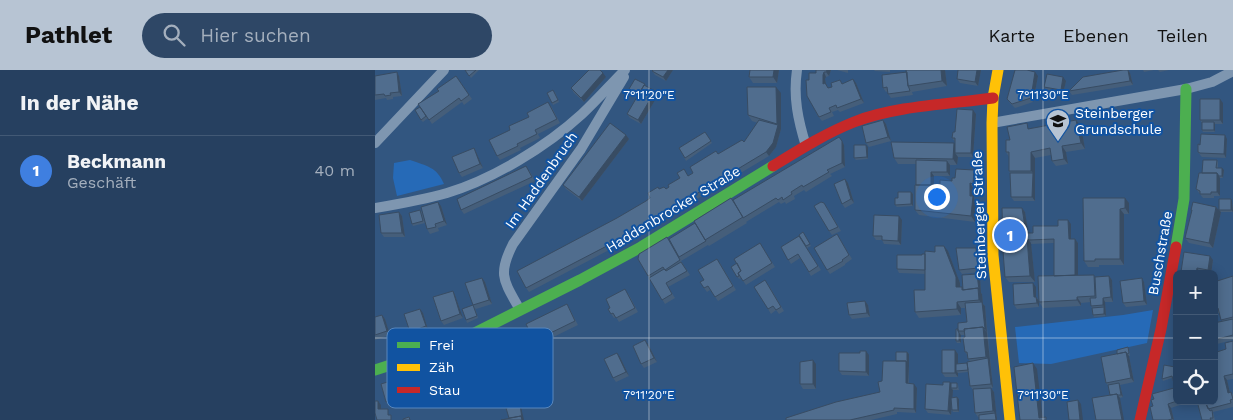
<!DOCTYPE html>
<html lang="de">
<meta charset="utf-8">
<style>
body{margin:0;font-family:"Work Sans",sans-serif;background:#2e4766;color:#f1f3f6}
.controls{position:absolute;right:15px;bottom:15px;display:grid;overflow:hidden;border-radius:8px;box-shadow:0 2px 12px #0003}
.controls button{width:45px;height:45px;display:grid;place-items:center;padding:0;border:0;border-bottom:1px solid #425975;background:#264060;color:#f1f3f6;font:25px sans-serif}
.you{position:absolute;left:561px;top:126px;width:18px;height:18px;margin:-12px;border:4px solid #fff;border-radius:50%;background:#1a73e8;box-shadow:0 0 0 8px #1a73e833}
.badge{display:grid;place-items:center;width:32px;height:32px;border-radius:50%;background:#b7c4d3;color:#fff;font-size:16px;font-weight:700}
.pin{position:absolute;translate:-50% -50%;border:2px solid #fff;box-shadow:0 1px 5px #0006}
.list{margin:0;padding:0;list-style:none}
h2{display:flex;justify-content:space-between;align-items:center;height:65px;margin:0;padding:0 20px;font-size:21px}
h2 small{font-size:16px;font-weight:400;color:#a4afbd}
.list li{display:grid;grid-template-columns:32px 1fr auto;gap:15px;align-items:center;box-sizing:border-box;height:70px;padding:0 20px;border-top:1px solid #425975}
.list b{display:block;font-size:19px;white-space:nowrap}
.list p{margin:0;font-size:16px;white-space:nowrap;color:#a4afbd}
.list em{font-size:16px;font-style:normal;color:#a4afbd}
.icon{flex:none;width:28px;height:28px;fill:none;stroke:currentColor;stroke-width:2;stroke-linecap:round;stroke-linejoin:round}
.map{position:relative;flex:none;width:858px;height:350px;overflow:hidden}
header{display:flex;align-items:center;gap:30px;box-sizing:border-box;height:70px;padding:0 25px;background:#b7c4d3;color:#111}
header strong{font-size:24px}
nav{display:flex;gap:28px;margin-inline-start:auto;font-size:18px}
.search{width:350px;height:45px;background:#2e4766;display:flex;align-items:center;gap:12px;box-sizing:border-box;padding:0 18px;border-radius:28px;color:#a4afbd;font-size:19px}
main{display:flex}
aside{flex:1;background:#264060}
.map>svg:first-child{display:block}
.green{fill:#266ab7}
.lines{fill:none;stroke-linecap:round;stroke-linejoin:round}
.street{stroke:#7e96b0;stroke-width:10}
.fast{stroke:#4caf50;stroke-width:11}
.slow{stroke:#ffc107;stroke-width:11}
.jam{stroke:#c62828;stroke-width:11}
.wall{fill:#455e7a}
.shaded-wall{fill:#384c63}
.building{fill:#506d8e;stroke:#384c63}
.ticks{fill:none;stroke:#fff;stroke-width:1;stroke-opacity:0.45}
.labels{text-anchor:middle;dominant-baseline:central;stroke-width:4;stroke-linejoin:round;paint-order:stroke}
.poi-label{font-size:14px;fill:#fff;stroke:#1153a1;text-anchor:start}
.street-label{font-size:14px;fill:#fff;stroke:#1153a1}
.key{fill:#1153a1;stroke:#5887bd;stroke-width:1}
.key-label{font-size:14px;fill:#fff}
.ticks-label{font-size:12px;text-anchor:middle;fill:#fff;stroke:#1153a1;stroke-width:4;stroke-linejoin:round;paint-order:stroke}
</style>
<header>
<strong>Pathlet</strong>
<div class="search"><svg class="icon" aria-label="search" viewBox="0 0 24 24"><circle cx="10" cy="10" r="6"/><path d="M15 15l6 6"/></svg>Hier suchen</div>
<nav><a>Karte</a><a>Ebenen</a><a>Teilen</a></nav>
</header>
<main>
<aside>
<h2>In der Nähe<small></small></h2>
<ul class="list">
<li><span class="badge" style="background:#3f7fe0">1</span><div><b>Beckmann</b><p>Geschäft</p></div><em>40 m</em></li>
</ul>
</aside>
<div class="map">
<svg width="858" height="350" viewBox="0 0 858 350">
<rect width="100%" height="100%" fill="#325680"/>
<path class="green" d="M35,90c17,6 27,7 34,24l-47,12 -4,-18 1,-15z
M778,240l-6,33 -96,21 -32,-1 -4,-36 108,-12z"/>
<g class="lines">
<path class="street" d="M422,0c-4,27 1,50 9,76
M617,53l194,-34 26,-7 21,-11
M0,73l69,-73
M0,138c24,-4 48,-8 72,-15 46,-14 99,-46 135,-79 15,-14 29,-30 43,-44
M145,240c-16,-29 -23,-35 -7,-66l68,-95 43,-72"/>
<path class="fast" d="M801,177l8,-48 2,-110
M0,300l74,-24 131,-66 61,-33 132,-81"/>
<path class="slow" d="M623,0l-5,28 -1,25 1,132 17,165"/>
<path class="jam" d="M398,96c26,-16 53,-33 81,-44 40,-16 96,-18 139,-24
M765,350l21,-91 15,-82"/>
</g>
<path class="wall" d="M90,0h14l-8,8z
M298,0l-7,11 -11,-6 -3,-4z
M404,0l-2,13h-24l-4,-6z
M441,0h15l-2,6 -3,1 -1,2 1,5 2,4 14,-5h14l8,20 -24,9 -2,-2 -6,2 2,4 -12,5 -5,-6 -8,-35 7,-7z
M462,0h11v3z
M499,0h16v2l-15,-1z
M570,0l2,16 -35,6 1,3 -22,3 -3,-4v-3l-2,1 -3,-4 24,-16z
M606,0l-3,16 -18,-3 -3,-4z
M753,0l2,3 3,12 -61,10 -3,-4z
M768,0h11l-10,2z
M783,0h11l-9,2z
M0,6h24l3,20 -9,1v2l-6,1 -1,-2 -11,2z
M81,6l16,23 -8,6 -2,-3 -30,22 -4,-6 -5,4 -2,-2 -1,-13z
M663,6l-5,26 -18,6 -5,-5 -3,-4z
M231,7l-22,25 -10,-9 -3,-5z
M691,11l-3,13 -16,-3 -3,-4z
M254,19l26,2 3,4 -17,29 -11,-6 -3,-4 11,-18 -8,-5z
M180,22l4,10 -6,3 -1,-2z
M406,23v36l-5,18 -7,9 -139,83 -101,53 -3,-4 91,-70 29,-17 13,-12h7l27,-16 25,-19 26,-12 14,-19 -6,-2 -4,-6z
M848,33v21h-8v8h-12l-1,-2v-7l-2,-3z
M176,36l9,17 -22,11 2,4 -20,10 1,2 -21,10 -3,-4 13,-26z
M598,40l3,4 -3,43h-15l-1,8h-7v11h-16v9h6l12,-4 3,-3 19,-8 4,6 -1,14 -3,-1v10l3,3 -2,20 -56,-7 -4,-5 1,-46h-18l-4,-6 61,-13v-3l-3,-4 3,-6z
M508,50l3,4 5,17 -22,6 -3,-4z
M706,56l4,23 -19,3 2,12 -12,2 -4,-5 -1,-6 -16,3v43h-21l-3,-4 -1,-24 -1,-2v-14l-3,-5 25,-24z
M330,62l7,11 -26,18 -7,-13z
M251,65l3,4 -47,62 -16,-12 -3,-4z
M464,67l5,8 1,22 -15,7 2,2 -26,16 -2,-2 -10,6 1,3 -9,5 -1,-2 -4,2 -2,-2 -33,20 1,1 -38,23 -1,-1 -27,16 -2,-3 11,17 -22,12 7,11 -10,6 -27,-45 29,-22 4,6 62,-43z
M852,69l-1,19 -24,-1 -1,-1 -3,-4 2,-7z
M493,77v12l-12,1 -2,-2z
M99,78l2,4 7,16 -21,9 -3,-4z
M842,90l1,2v6l6,2 -1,8h-3v18h-6v2h-11l-7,-9 6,-16z
M154,100l6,11 -71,33 -3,-4z
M470,109l3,4 6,20 -9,5 -3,-4z
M536,122l2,2v12l-16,1 -2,-2 3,-7z
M708,128l46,5v11h-5v51h-25v2h-11l-4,-6z
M857,131l1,11h-12l-8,36 -24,-5 -4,-5 7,-27 -1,-1 25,-3 3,3z
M66,136l6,19 -9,3 1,3 -9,3 -3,-5z
M452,137l14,24 -9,4 -3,-4z
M647,138l3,4 3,21h5l25,-7 13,-2v15h4l3,4v32l17,2 14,-1 3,4 1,22h-8l1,14 -12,1 -1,-2 -1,-7 -1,-2v-4l-10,1v3l-38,2 -4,-6v5l-22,2 -3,-4 22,-18v10l3,3 15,-24v-33l-23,1 4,38h-26l-4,-5 -2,-39z
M45,140l2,2 3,11 -12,3 -1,-2z
M24,142l3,4 3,21h-21l-3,-4z
M527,150l-1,25 -17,-1 -2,-4h-6l-3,-4z
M428,162l8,14 -4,2 14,22 -10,6 -11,-18 -9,6 -10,-17 20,-9z
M462,164l15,25 -7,5v1l-15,9 -3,-4z
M385,173l15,24 -29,18 -5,-7 -2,1 -8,-12 6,-4z
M573,181l12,32v4h2l1,2 17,-11 1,15 1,1 1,10 2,2 8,82h-2l3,4 3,28 -19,-3 -3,-4 -2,-23 -3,-4 -2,-14 -10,1v4h-13l-3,-4 13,-23 3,4v10l9,-1 3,-2 -2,-2 -1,-4 -2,-3v-17h-4v8h-4l-1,-2 2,-12 9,-7 -2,-14h-4v7l-42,3 -4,-6 10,-22v-16l-26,-1 -2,-4 25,-14 13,-3z
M604,182l2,20 -19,2 -3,-4z
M838,190l-2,14 -11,-2v2h-18l-1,-2z
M345,193l16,27 -18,11 -8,-11 -3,2 -3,-4v-8z
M858,206v64l-16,4 -3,-2v-19l8,-2 -3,-8h-5v-31z
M107,208l3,4 7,22 -16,5 -1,-1 3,10 -11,5 -1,-3 7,-15z
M769,212l3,23 -21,2 -3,-4z
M393,214l16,27 -5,3 -3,-4 -5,4 -3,-5z
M78,221l2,4 8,23 -19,7 -3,-4z
M253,223l10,19 -19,10 -3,-5 -2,1 -3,-4z
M490,231l3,4 2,12 -18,2 -3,-4z
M192,234l11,21 -41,20 -3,-4z
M48,243l5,17 -15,6 -3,-4z
M7,245l3,4 5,16 -15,5v-23z
M29,264l5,13 -6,2 -1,-2z
M135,268l8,16 -30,15 -3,-4z
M270,270l3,4 9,18 -13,6 -3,-4z
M858,271v38l-6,1 3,12 3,2v-1v14l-20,5 2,8h-13l-5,-19h17l12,-52z
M754,279l1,7h-1l5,26 -14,3 3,12 -3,1 -10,-3 -2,-10 -2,-2 11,-29z
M532,282l2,2v29l8,5 -1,25 -19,-1v2l-26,6h-85l94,-28 2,-11 14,-20z
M494,285v21l-27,-1 -3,-4z
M245,287l9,19 -13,6 -3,-4z
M88,293l8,18 -28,11 -3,-4 15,-22z
M441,294v25h-13l-3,-5z
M800,297l2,2 -1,20 -1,-2 -3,-9 -9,3 -1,-2z
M42,303l3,4 5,18 -36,11 -3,-4z
M582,313l1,2 1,5h-6l-1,7h5l2,2v13h-6l-1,-2v-3l-1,8 -23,-2 -3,-4 18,-24z
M799,318l3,4v9h2l1,4 -9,3 3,12h-21l1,-21z"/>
<path class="shaded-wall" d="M293,0h5l-7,11 -3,-4z
M399,0h5l-2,13 -4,-6z
M452,0h4l-2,6 -3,-4z
M566,0h4l2,16 -5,-5z
M602,0h4l-3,16 -3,-4z
M753,0l2,3 3,12 -3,-4z
M22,2l2,4 3,20 -3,-4z
M449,2l2,5 -1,2 1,5 4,9 -7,-9v-9z
M660,2l3,4 -5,26 -2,-4z
M228,3l3,4 -22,25 -3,-4z
M688,7l3,4 -3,13 -2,-4z
M478,9l3,4 8,20 -3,-4z
M401,17l5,6v36l-4,-5z
M280,21l3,4 -17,29 -3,-4z
M845,29l3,4v21l-3,-4z
M598,40l3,4 -3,43 -2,-4z
M508,50l3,4 5,17 -3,-4z
M701,50l5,6 4,23 -4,-6z
M839,52l1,2v8l-1,-2z
M403,55l3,4 -5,18 -7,9 -3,-4z
M251,65l3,4 -47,62 -3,-4z
M850,65l2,4 -1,19 -2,-4z
M467,71l2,4 1,22 -3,-4z
M579,73l4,6 -3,4 3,4 -1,8 -4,-6z
M491,75l2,2v12l-1,-2z
M687,76l4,6 2,12 -4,-5z
M99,78l2,4 7,16 -3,-4z
M656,82l4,6v43l-3,-4 1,-24 -2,-2z
M572,91l3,4v11l-3,-4z
M847,98l2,2 -1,8 -1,-2z
M599,100l4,6 -1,14 -4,-6z
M556,102l3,4v15l-3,-4z
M842,103l3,5v18l-3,-4z
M470,109l3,4 6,20 -3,-4z
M595,113l4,6v10l3,3 -2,20 -4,-6z
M536,122l2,2v12l-2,-2z
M750,128l4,5v11l-4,-6z
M856,129l1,2 1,11 -2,-2z
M63,132l3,4 6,19 -3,-4z
M841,137l5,5 -8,36 -4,-5z
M647,138l3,4 4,25 -3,-4z
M745,139l4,5v51l-4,-6z
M24,142l3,4 3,21 -3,-4z
M524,146l3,4 -1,25 -3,-4z
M693,150l3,4v19l-2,-4z
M652,168l4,5 4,39 -5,-6z
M700,169l3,4v38l-3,-5z
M569,176l4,5 12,32v10l-4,-6z
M601,178l3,4 2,20 -3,-4z
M835,186l3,4 -2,14 -3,-4z
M822,198l3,4v2h-4z
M602,204l3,4 1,15 1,1 1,10 2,2 2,27 -2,-4 -3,-25 -3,-4z
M734,206l3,4 1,22 -2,-5z
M107,208l3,4 7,22 -3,-4z
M767,208l2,4 3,23 -3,-4z
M658,213l3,4v14l-2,-4z
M78,221l2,4 8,23 -3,-4z
M661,227l3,4v6l-2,-4z
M702,227l4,6v3l-4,-6z
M728,228l2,4 1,14 -2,-2v-7l-1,-2z
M490,231l3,4 2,12 -3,-4z
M582,232l4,6v7l-4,-6z
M45,239l3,4 5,17 -2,-4z
M7,245l3,4 5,16 -3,-4z
M608,257l4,6 6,55 -2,-4 -3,-25 -2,-2z
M584,263l2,2v8l-2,-2z
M270,270l3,4 9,18 -3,-4z
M580,280l3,4v17h-2l2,2v4l-3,-4z
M491,281l3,4v21l-3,-4z
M532,282l2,2v11l-2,-2z
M751,282l3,4 5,26 -3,-4z
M242,283l3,4 9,19 -3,-4z
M438,290l3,4v25l-3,-5z
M531,291l3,4 -1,22 -2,-4z
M658,293l4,6 6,51 -4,-2z
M800,297l2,2 -1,9 -2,-2z
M42,303l3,4 5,18 -3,-4z
M849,306l3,4 4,17 -3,-4z
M575,312l3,4 -2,2 2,2 -2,25 -3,-4z
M744,313l1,2 3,12 -2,-2z
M539,314l3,4 -1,25 -2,-4z
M616,318l3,4 3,28h-1l-1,-7 -2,-2z
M742,324l3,4 4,22h-2z
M582,327l2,2v13l-1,-2z
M703,330l3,4 2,16h-3z
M3,331l3,4v8l-3,-4z
M793,334l3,4 3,12 -2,-1z
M145,335l1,2 3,13h-2z"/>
<path class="building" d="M90,0h11l-7,6z
M214,0h11l3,3 -22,25 -10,-10z
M278,0h15l-5,7 -11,-6z
M375,0h24l-1,7h-24z
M441,0h11l-1,2h-2l-1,3v9l2,-1 3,5 4,-1 -1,-4 9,-3 2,4 11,-5 8,20 -24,9 -1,-3 -7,3 2,4 -12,5 -12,-21 -1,-16h3v-7h7z
M531,0h35l1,11 -34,5z
M583,0h19l-2,12 -18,-3z
M640,0h12l8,2 -4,26 -19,6 -5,-5z
M748,0h5l2,11 -61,10 14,-14z
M22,2l2,20 -9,1 1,2 -6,1 -1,-2 -9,1v-19z
M532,2l1,14 1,2 1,3 -22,3 -1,-7 -4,1 -1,-13z
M672,4l16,3 -2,13 -17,-3z
M81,6l13,19 -8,6 -2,-3 -30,22 -11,-16 21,-13 -2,-2z
M260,9l10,5 -7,11 -9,-6z
M269,15l11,6 -17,29 -11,-6z
M372,17h29l1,37 -29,-9z
M178,20l5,10 -6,3 -5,-10z
M825,29h20v21h-20z
M173,32l9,17 -22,11 2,4 -20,10 1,2 -21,10 -8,-16 21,-10 -1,-4 20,-9 -2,-4z
M45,37l6,9 -5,4 -6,-10z
M582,39l16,1 -2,43h-16v-15h-3l1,-6h2z
M384,50l19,5 -5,18 -7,9 -138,83 -102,53 -9,-17 100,-53 29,-17 4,-3 -2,-5 10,-6 1,2 5,-2 2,2 3,-2 -1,-2 12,-7 -3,-5 7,-4 4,7 5,-3 -3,-6 26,-16 2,3 24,-14 2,2z
M508,50l5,17 -22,6 -4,-17z
M701,50l5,23 -19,3 2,13 -12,2 -2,-13 -19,4v19h-22v-19h-3v-12h4l-3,-13 20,-4 1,6z
M827,52h12v8h-12z
M235,53l16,12 -47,62 -16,-12z
M330,62l6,9 -26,17 -6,-10z
M826,64l24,1 -1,19 -24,-1 -2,-1v-8l2,1z
M464,67l3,4v22l-15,7 2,2 -26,15 -1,-2 -11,7 1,2 -9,6 -1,-3 -4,3 -2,-2 -33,20 -10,-18z
M516,72l63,1 -1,16 -59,-1z
M479,75h12l1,12 -13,1z
M99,78l6,16 -21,9 -7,-16z
M541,90l31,1v11h-16v13h-15z
M828,90h14l-1,8h6v8h-3l-2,-3h-15z
M151,96l6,11 -71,33 -4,-11z
M581,99l18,1 -1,14 -3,-1v13h3l-2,20 -56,-6v-25h25v-5l12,1v-3h3z
M635,103h23l-1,24h-21z
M824,103h18v19h-6v2h-11v-3l-4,-2z
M470,109l6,20 -9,5 -8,-20z
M523,122h13v12l-16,1v-7h3z
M356,128l12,19 -38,23 -11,-19z
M708,128h42v10l-5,1v50h-25v2h-11z
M844,129h12v11h-12z
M63,132l6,19 -9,3 1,3 -9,2 -6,-22z
M446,132l3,1 14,24 -9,4 -15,-25z
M818,132l23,5 -7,36 -24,-5 7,-28h-1z
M627,138h20l4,25h7v-7h25v-6h10l1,19h6v36l-21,1v-37l-25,1 -2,-2h-24z
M45,140l3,11 -11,3 -3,-11z
M24,142l3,21h-21l-2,-18z
M499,145l25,1 -1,25 -16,-1v-4h-9z
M320,153l11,18 -27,16 -10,-18z
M428,162l7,12 -4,2 -7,-11z
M462,164l12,21 -7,5 1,1 -16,9 -13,-22z
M424,166l19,30 -9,6 -11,-18 -10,6 -7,-13z
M292,167l13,23 -15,10 -2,-3 -15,9 -10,-17 1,-5z
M627,168h25l3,38 -25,1z
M385,173l12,20 -29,18 -5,-8 3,-2 -7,-12z
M560,176h9l12,31v10h6v3l16,-2 1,12 -22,2v7l-42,3 -1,-22h11v-39l10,1z
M581,178h20l2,20 -19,2z
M809,182l26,4 -2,14 -11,-2 -1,6 -15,-2z
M547,184h3v16l-28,-1v-14h25z
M342,189l16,27 -18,11 -7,-11 -4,2 -4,-6 4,-2 -6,-10z
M306,192l6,9 -21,12 6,11 -10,6 -13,-22 15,-9 2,2z
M362,193l4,8 -3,2 1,3 -2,1 -6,-10z
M602,204l2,16 -1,-2 -15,2 -1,-15z
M719,205l1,21 -18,1v3l-38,2 -1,-26z
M734,206l2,21 -8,1v7l-12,1 -1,-8h6l-1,-21z
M858,206v41l-12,3 -3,-12 -4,-1v-25z
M107,208l7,22 -16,5 -8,-22z
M767,208l2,23 -21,2 -3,-22z
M390,210l16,27 -5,3 -3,-4 -5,3 -14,-22z
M658,213l1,14h2l1,6 -23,2 -1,-21z
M250,219l10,19 -19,10 -3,-5 -2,1 -3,-5 2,-1 -4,-9z
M78,221l7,23 -19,7 -8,-24z
M490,231l2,12 -18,2 -2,-12z
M607,232l3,27 -2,-2 -19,2 1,2h-7v-8l9,-1 -2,-19z
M192,234l8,17 -41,20 -8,-17z
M98,235l4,11 -11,4 -4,-11z
M729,237v7l-11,1 -1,-7z
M45,239l6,17 -16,6 -6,-18z
M7,245l5,16 -12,4v-18z
M858,249v16l-19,5v-17z
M608,257l3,30 -18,2 -1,-7h-2l-2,-14 2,-1 -1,-8z
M581,259h2v2l1,2v8h-3z
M270,270l9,18 -13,6 -8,-18z
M858,271v33l-9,2 4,17 3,-1 2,7 -3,1 1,3 -23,6 -3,-8h9v-48l12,-4 -1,-6z
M753,277l1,6 -2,1 -1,-2 -9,2v-4z
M802,278v17l-3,-1z
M567,280h13v23h-13z
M485,281h6v21l-27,-1v-18h21z
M521,282h11v11l-1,-2h-10z
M751,282l5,26 -25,5 -5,-26z
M242,283l9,19 -13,6 -9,-19z
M613,288l3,26 -21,2 -3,-24z
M438,290v24h-13v-22z
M508,291h23v22l8,1v25l-20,-1v2l-44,10h-64v-2l50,-16 44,-10 -2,-10 4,-1z
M592,293l1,7 -12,1v-7z
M658,293l6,55 7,-1v3h-26l-6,-53z
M789,295l11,2 -1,9 3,-1v12h-2l-3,-11 -10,3z
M42,303l5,18 -36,11 -5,-18z
M568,312h7l-2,29 -23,-2 1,-25 17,1z
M576,313h6v5h-6z
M744,313l2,12h-3l-1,-1 -7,1 -2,-10z
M616,318l2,23 -18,2 -2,-24z
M799,318l3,13 -9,3 4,15 -4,1h-15l-3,-13 3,-1 -2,-6 3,-1 -2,-5z
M742,324l5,26h-26l-4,-22z
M582,327l1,13h-6l-1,-12z
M703,330l2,20h-11l-2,-18z
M0,331h3v8h10v6h3v5h-14l-2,-7z
M822,331h8l1,3 4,7 2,-1 1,8h-3l1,2h-9z
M145,335l2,13 -1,-2 -12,2 -3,-10z
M620,343l1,7h-17v-5z
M146,346l1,4h-21z
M34,347l1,3h-7v-1z"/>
<path class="ticks" d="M274,0v350M668,0v350M0,268h802M839,268h19"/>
<defs>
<g id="school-pin" transform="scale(1.25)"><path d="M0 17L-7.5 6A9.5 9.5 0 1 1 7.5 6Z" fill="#b7c4d3" stroke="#1153a1"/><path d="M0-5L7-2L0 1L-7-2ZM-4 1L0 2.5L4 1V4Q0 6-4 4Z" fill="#111"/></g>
</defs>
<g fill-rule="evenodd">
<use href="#school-pin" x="683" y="51"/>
</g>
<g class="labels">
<g class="poi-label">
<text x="700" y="43">Steinberger<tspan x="700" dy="16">Grundschule</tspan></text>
</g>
<g class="street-label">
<text transform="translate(166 110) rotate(-55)">Im Haddenbruch</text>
<text transform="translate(298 139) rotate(-31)">Haddenbrocker Straße</text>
<text transform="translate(604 145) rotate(-92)">Steinberger Straße</text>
<text transform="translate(785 183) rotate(-80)">Buschstraße</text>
</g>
</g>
<rect x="12" y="258" width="166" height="80" rx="8" class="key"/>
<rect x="22" y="272" width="23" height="6" fill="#4caf50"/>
<rect x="22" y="294" width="23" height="7" fill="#ffc107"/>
<rect x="22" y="317" width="23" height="6" fill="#c62828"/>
<g class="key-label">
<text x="54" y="280">Frei</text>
<text x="54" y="302">Zäh</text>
<text x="54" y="325">Stau</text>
</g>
<g class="ticks-label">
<text x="274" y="29">7°11'20"E</text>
<text x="668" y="29">7°11'30"E</text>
<text x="274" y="329">7°11'20"E</text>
<text x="668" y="329">7°11'30"E</text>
</g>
</svg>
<div class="controls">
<button>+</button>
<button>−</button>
<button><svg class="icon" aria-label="locate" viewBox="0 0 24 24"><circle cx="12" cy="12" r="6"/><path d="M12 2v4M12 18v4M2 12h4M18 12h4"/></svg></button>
</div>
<div class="you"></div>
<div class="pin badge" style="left:635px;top:165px;background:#3f7fe0">1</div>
</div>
</main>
